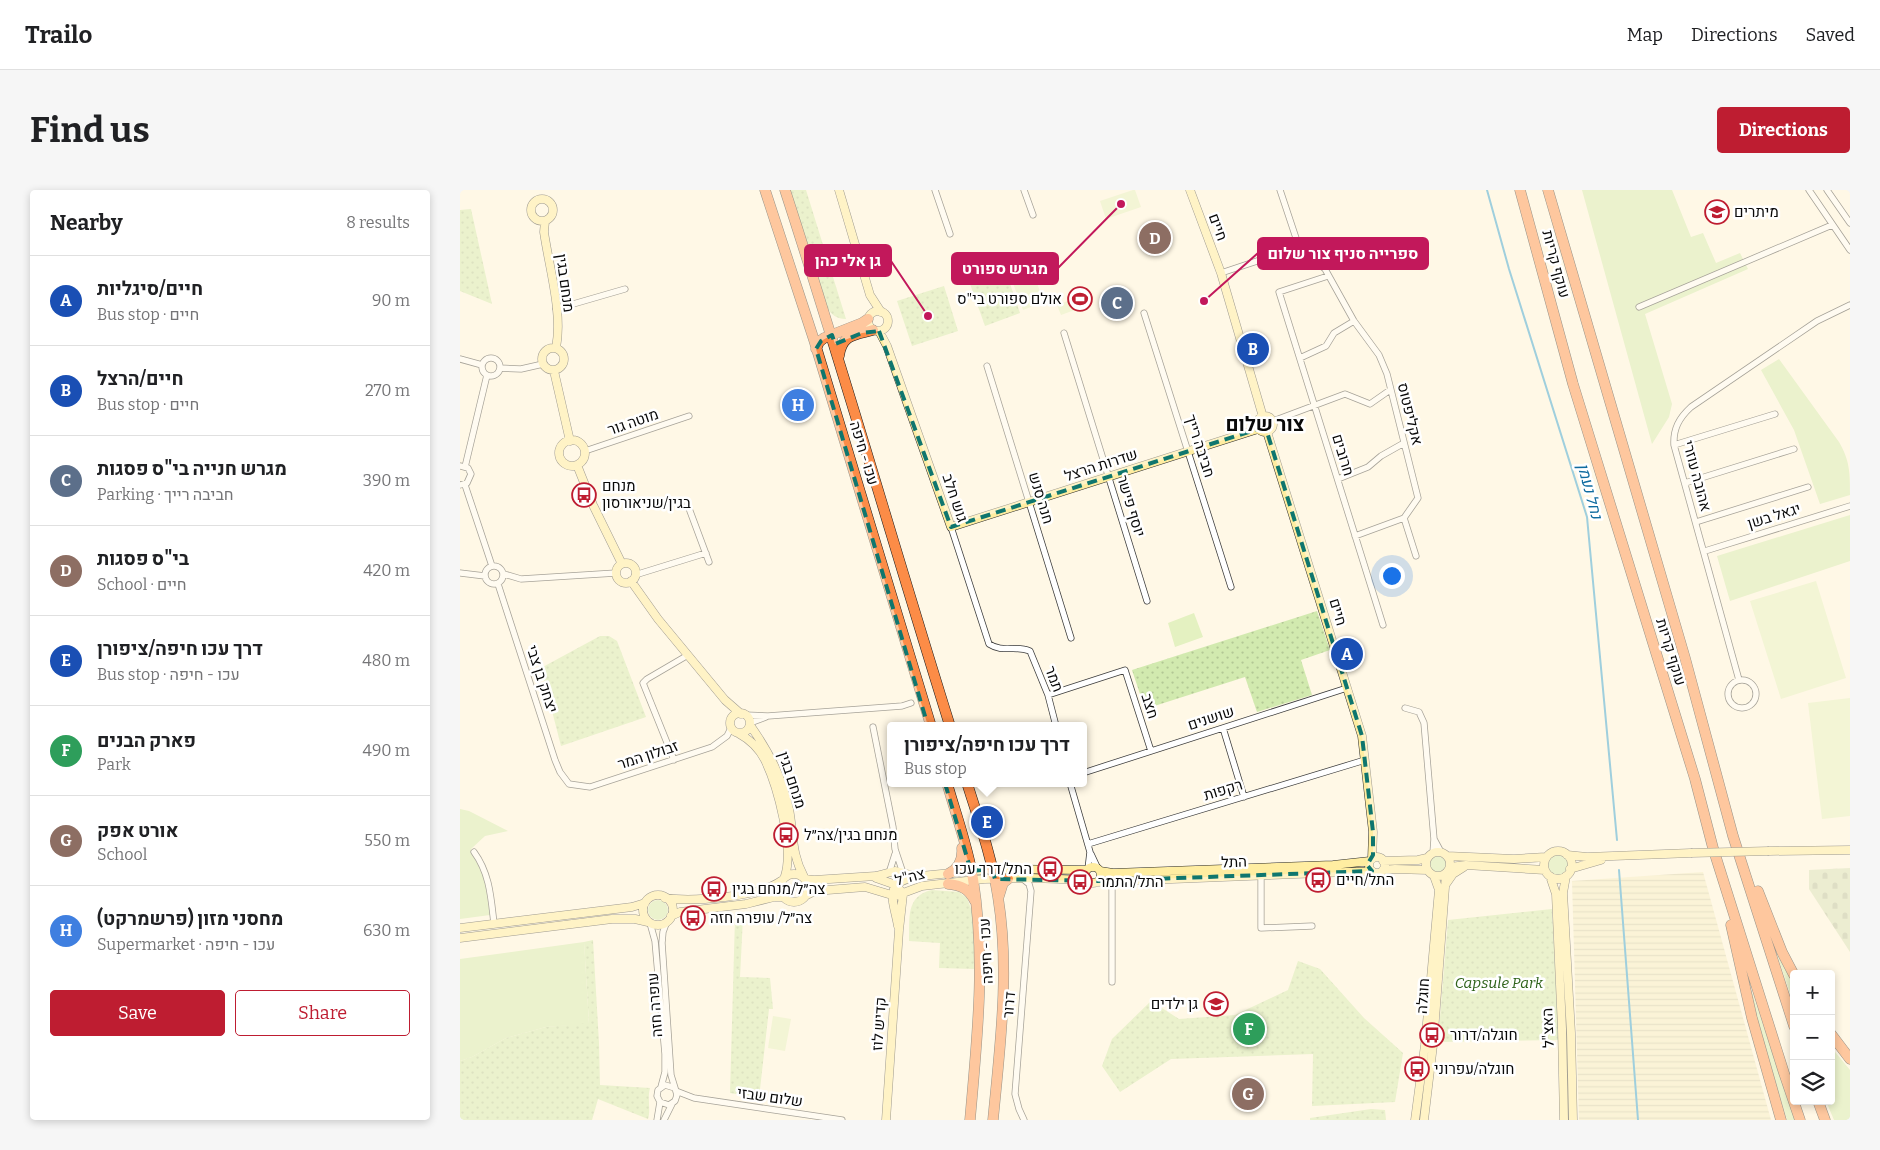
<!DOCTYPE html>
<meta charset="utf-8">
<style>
body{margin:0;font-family:Bitter,Heebo,serif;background:#f6f6f6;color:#202124}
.controls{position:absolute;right:15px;bottom:15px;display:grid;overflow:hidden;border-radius:5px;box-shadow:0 2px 8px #0003}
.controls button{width:45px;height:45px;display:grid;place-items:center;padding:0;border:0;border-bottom:1px solid #e0e0e0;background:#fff;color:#202124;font:25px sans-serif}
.you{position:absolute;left:931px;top:385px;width:18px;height:18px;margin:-12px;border:4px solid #fff;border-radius:50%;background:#1a73e8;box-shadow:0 0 0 8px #1a73e833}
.badge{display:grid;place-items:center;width:32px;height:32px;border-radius:50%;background:#be1d31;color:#fff;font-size:16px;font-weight:700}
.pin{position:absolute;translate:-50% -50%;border:2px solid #fff;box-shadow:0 1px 5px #0006}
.popup{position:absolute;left:427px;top:532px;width:200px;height:65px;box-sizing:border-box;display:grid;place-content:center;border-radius:5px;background:#fff;filter:drop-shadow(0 1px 4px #0005);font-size:16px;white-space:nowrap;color:#757577}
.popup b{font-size:19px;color:#202124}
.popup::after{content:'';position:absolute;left:50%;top:100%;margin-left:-10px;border:10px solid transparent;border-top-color:#fff}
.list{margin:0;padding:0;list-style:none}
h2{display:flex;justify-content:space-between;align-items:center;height:65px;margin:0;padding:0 20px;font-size:21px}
h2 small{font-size:16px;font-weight:400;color:#757577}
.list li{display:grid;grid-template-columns:32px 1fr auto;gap:15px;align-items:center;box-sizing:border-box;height:90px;padding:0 20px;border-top:1px solid #e0e0e0}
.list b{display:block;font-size:19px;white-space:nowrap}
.list p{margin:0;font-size:16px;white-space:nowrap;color:#757577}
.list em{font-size:16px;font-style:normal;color:#757577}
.actions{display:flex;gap:10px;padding:15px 20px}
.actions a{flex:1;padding:11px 0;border:1px solid #be1d31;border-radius:5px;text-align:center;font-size:18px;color:#be1d31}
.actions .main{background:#be1d31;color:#fff}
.icon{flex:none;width:28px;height:28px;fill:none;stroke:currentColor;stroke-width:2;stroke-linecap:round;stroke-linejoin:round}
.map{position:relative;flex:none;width:1390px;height:930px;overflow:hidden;border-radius:5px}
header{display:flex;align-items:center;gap:30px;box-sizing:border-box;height:70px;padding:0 25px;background:#fff;border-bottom:1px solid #e0e0e0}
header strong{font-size:24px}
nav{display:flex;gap:28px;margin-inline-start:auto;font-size:18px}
.intro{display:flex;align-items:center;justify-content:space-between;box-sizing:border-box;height:120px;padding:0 30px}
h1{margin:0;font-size:35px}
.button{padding:12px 22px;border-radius:5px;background:#be1d31;color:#fff;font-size:18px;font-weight:700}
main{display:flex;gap:30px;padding:0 30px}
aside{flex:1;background:#fff;border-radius:5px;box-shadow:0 2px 8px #0003}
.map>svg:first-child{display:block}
.farmland{fill:url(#farmland-rules)}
.grass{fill:#d2eaaf}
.cemetery{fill:url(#cemetery-stones)}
.park{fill:url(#park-dots)}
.pitch{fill:#e4f1c1}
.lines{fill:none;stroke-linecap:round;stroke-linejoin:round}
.stream{stroke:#2c9dd3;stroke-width:2}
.street-casing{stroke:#3c3c3c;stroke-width:7}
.secondary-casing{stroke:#2b2b2b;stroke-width:9}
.highway-casing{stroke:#1a1a1a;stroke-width:11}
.street{stroke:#fff;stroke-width:5.5}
.secondary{stroke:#ffeda1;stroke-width:8}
.highway{stroke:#fc8c47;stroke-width:10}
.secondary-bridge-casing{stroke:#2b2b2b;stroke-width:9;stroke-linecap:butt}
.secondary-bridge{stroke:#ffeda1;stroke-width:8}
.marked{fill:none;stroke:#0f766e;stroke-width:4;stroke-dasharray:10 6;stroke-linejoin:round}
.labels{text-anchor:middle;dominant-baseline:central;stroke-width:5;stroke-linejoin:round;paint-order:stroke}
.poi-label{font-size:15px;fill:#090909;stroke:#fff;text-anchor:start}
.street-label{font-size:15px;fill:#090909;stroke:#fff}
.park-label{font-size:15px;font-style:italic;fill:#2e6219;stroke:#fff}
.water-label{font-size:16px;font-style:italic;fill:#0f6b9f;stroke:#fff}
.district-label{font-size:20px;font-weight:bold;fill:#090909;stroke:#fff}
.leader{fill:none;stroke:#c2185b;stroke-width:2}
.callout-dot{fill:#c2185b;stroke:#fff;stroke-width:2}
.callout{fill:#c2185b;stroke:#c2185b;stroke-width:2}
.callout-label{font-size:16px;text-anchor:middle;font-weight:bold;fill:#fff}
</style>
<header>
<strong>Trailo</strong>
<nav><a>Map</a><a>Directions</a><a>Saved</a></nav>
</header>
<div class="intro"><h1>Find us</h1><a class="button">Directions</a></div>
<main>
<aside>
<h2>Nearby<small>8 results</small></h2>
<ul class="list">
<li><span class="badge" style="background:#1a4fb4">A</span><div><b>חיים/סיגליות</b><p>Bus stop · חיים</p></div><em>90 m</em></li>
<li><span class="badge" style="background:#1a4fb4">B</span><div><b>חיים/הרצל</b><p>Bus stop · חיים</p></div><em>270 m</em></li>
<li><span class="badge" style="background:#5c6f8a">C</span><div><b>מגרש חנייה בי&quot;ס פסגות</b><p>Parking · חביבה רייך</p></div><em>390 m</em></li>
<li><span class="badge" style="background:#8d6e63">D</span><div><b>בי&quot;ס פסגות</b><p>School · חיים</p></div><em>420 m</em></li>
<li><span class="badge" style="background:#1a4fb4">E</span><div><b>דרך עכו חיפה/ציפורן</b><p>Bus stop · עכו - חיפה</p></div><em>480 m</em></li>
<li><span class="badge" style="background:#2e9e5b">F</span><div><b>פארק הבנים</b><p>Park</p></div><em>490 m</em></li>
<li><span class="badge" style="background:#8d6e63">G</span><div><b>אורט אפק</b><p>School</p></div><em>550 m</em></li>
<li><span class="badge" style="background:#3f7fe0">H</span><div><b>מחסני מזון (פרשמרקט)</b><p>Supermarket · עכו - חיפה</p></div><em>630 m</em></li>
</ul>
<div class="actions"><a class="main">Save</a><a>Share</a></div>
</aside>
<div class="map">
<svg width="1390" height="930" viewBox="0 0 1390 930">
<defs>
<pattern id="farmland-rules" width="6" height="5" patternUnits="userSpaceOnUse" patternTransform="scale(1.25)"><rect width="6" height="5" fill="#f5eec5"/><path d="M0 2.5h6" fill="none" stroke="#d1cba8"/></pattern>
<pattern id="cemetery-stones" width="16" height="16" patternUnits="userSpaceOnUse" patternTransform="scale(1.25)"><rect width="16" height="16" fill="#d6e0b8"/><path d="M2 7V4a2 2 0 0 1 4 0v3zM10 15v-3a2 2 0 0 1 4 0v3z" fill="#b6bf9d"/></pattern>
<pattern id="park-dots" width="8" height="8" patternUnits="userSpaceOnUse" patternTransform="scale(1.25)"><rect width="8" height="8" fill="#d2eaaf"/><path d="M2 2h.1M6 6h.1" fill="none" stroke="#b3c795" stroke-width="1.8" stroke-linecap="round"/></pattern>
</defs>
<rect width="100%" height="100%" fill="#fff8e6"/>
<path class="farmland" d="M1243,682l68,248h-192l-7,-239z"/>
<path class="grass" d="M1122,0h90l19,47 12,-4 13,30 24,-10 8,16 -103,45 27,90 -3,13 -17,27z
M1319,169l60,83c11,19 11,31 11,53l-30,9 -26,-74 -33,-60z
M1390,325v46l-120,40 -13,-45z
M0,619l9,2 39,20 -23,5 -14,13 2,7 11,19 6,40 -30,4z
M1088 675a10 10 0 1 1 20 0a10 10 0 1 1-20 0Z
M969 674a9 9 0 1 1 18 0a9 9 0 1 1-18 0Z
M188 720a10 10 0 1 1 20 0a10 10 0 1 1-20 0Z
M1312,749l22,46v21z
M124,752l5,82 -43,3 -40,11 -34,19 -12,4v-102z
M1291,799l44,131h-8l-30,-101z
M1371,857l19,23v50h-16l-8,-19h5z"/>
<path class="cemetery" d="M1390,678v84l-41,-63v-19z"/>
<path class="park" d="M330,0h16l40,129c-9,0 -15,-4 -19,-12l-20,-61z
M11,19l21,95 -32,-13v-81z
M545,79l15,44 -35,13 -16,-45z
M484,96l14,45 -46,15 -15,-45z
M857,421l13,39 -29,10 11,35 -55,17 -12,-35 -100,32 -13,-39z
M140,446h9l8,5 29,76 -85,29 -20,-78z
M472,700l27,2 8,6 6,16 2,55 -36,-1 1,-25 -31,-2c1,-22 -4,-45 23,-51z
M1092,719l7,131 -121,2 10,-122z
M283,727l-3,60 30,1 3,31h-4l-10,89 -29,-5 5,-175z
M133,750l6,103 1,42 50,3c-3,11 1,21 -2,31l-50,-20 -6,21h-132v-59l12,-4 34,-19 40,-11 43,-4 -5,-81z
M838,771l22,8 44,49 39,35 -8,49 -83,4 1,-52 -142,5 -51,33 -18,-26 10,-27 39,-38 28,18 56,-4 53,-25z
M911,919l14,1 1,10h-76v-2z"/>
<path class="pitch" d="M673,0h2l6,17 -35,12 -6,-18z
M569,72l15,40 -21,8 -15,-40z
M627,104l4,10 -30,11 -4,-10z
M1356,391l30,97 -65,21 -31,-98z
M734,423l9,24 -28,10 -7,-24z
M1390,508v118l-28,3 -14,-116z
M313,826l18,3 -6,32 -17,-3z"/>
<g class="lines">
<path class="stream" d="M1027,0l22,79 78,248 30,323
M1159,680l19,250"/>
<g class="street-casing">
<path id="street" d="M475,0l15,44
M564,0l9,25
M820,0l19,57 26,22 29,52 25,34 8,19 31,124 -14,20 -49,18
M1349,0l41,60
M1367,0l23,33
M761,83l78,-26
M868,86l-49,16 104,333
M1179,117l193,-82
M96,119l69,-20
M684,123l87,274
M604,143l83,268
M840,168l26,-12 8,-13 20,-12
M22 177a9 9 0 1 1 18 0a9 9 0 1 1-18 0Z
M0,169l22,6
M527,176l84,272
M40,178l21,1 22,-5
M813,231l72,-27 25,10 20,-14
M1214,255l101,-31
M125,261l104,-35
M0,276l8,2 3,6 -4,9 -7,2
M5,277l22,-92
M878,289l30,-12 13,-11 23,-13
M1225,293l109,-34
M5,295l27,81
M227,313l22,59
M944,328l12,38
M1236,332l112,-35
M491,337l38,117c14,9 25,1 41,7l18,44 8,31
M1245,361l145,-45
M25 385a9 9 0 1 1 18 0a9 9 0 1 1-18 0Z
M0,383l25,3
M44,384l17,5 95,-6
M175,385l71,-22
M38,394l57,176 5,12 9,12 21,3 122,-40 15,-11 4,-8
M1279,490l-65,-235c-1,-16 5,-27 17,-38l126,-86 33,-16
M1268 504a14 14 0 1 1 28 0a14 14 0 1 1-28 0Z
M588,505l77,-25 26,81
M945,518l14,4 5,11 10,116 -1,14
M285,525l23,1 134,-10 9,-3
M290,533l16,-6
M413,537l20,100 2,22 8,24
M763,538l21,69
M214,570l-31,-77 4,-4 41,-24
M623,583l264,-85
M610,593l20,69 -2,17
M974,649l7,13
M628,654l277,-84
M14,662c16,22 17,46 20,72
M631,664l7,15
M429,683l6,-19
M801,684v54l51,-2
M563,689l6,5 2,7 -16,203 4,15 5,11
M207,731l-4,11 -1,11 9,132 4,13
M190,733l5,18 10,113v18l-4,15
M652,792v-101
M216,901l18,7 148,22
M197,930l3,-18 -3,-6 1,-6 7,-5 10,3 2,7 -2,6 -6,4 -9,-3
M204,930l8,-16"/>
</g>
<g class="secondary-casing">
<path id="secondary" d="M379,0l31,105 11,17
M730,0l31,83 42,144
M71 20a11 11 0 1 1 22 0a11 11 0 1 1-22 0Z
M85,31l-1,11c5,35 19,81 12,116
M408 131a10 10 0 1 1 20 0a10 10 0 1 1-20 0Z
M419,141l8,15 64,181 307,-98
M82 169a11 11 0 1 1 22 0a11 11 0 1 1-22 0Z
M94,181l16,70
M797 234a8 8 0 1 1 16 0a8 8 0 1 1-16 0Z
M807,242l95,304 11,96 -1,27
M99 263a13 13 0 1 1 26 0a13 13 0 1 1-26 0Z
M117,275l16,40 29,59
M156 383a10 10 0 1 1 20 0a10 10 0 1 1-20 0Z
M171,391l27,38 67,81 16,14
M270 533a10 10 0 1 1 20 0a10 10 0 1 1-20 0Z
M290,535c19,27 32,52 39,84 5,26 2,44 15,68
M278,543c11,6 21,15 27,27 13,27 29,88 20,116
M1309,661l81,-1
M1084 675a14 14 0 1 1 28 0a14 14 0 1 1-28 0Z
M966 674a12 12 0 1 1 24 0a12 12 0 1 1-24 0Z
M1107,665l20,2 104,-4
M987,666l67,3 32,-2
M909 675a8 8 0 1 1 16 0a8 8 0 1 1-16 0Z
M923,671l35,-1 9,-2
M990,677l16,-2 79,5
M625 685a8 8 0 1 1 16 0a8 8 0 1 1-16 0Z
M1110,679l31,-9
M923,680l12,-1 32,1
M640,681l13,2 220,-8 37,-4
M320 698a14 14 0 1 1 28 0a14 14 0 1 1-28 0Z
M1090,686l6,18 6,135 2,91
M1106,686l-3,17 8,140 2,87
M416,688l20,7 7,9 -4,36 -13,190
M345,689l9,1 62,-4 19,-5 16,4 10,1 71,-7 94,1
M637,692l275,-11
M986,694l7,-10 11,-7
M183 720a15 15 0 1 1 30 0a15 15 0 1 1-30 0Z
M345,706l10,-5 50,-4 30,9 27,-10 62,-7 47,-1 56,2
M205,708c27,4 94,-1 116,-17
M211,726l9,-4 66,-8 28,-7h10
M438,736c-4,-24 -16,-43 17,-49
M0,738l172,-21 13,-4
M0,748l152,-19h23l13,3
M955,930l10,-75 14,-155 -5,-14
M964,930l9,-75 13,-171"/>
</g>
<g class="highway-casing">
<path id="highway" d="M305,0l49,150 117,386
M325,0c58,178 109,357 165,536
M1060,0l53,194 122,395 18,69 71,225 16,47
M1088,0l137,468 48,178 61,190
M356,159l3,-7 5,-4 38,-15 6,-4
M379,166c3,-22 16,-21 34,-26
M487,593c9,32 21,64 26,96 13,82 4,160 -3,241
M507,593c12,38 25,75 31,114 12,74 2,149 -5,223
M488,684c11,-5 15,-14 14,-26
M488,694c13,1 21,5 27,17
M1298,701l24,61 12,23
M539,706l4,-13 5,-4
M1271,735l21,93 29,102
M1371,844l19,25
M1358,911l7,19"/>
</g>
<use href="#street" class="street"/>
<use href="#secondary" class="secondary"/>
<use href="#highway" class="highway"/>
<g class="secondary-bridge-casing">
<path id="secondary-bridge" d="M1231,663l78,-2"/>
</g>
<use href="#secondary-bridge" class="secondary-bridge"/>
</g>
<path d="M0 0H1390V930H0ZM419,141l72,196 307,-98 9,3 95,304 11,96v23l-6,10 5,6 -275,10 -102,-2 -3,-10 -21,2 -155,-522 5,-8 11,-6 3,9 27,-11z" fill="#fff8e6" fill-opacity=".55" fill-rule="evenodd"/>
<path class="marked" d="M419,141l72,196 307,-98 9,3 95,304 11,96v23l-6,10 5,6 -275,10 -102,-2 -3,-10 -21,2 -155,-522 5,-8 11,-6 3,9 27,-11z"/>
<defs>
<g id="school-ring" transform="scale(1.25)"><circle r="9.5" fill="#fff" stroke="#be1d31" stroke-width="1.5"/><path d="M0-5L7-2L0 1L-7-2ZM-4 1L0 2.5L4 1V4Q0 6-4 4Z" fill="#be1d31"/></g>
<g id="stadium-ring" transform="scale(1.25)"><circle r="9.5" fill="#fff" stroke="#be1d31" stroke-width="1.5"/><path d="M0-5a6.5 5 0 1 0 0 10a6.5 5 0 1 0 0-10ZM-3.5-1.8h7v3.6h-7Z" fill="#be1d31"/></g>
<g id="bus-ring" transform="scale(1.25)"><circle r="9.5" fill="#fff" stroke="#be1d31" stroke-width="1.5"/><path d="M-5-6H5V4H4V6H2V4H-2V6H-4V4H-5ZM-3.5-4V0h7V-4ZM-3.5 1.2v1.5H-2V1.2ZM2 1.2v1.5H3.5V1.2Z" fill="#be1d31"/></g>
</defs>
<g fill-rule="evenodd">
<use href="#school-ring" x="1257" y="22"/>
<use href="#stadium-ring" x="620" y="109"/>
<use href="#bus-ring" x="124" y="305"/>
<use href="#bus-ring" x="326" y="645"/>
<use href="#bus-ring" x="590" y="679"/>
<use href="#bus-ring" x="858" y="690"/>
<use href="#bus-ring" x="620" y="692"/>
<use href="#bus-ring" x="254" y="699"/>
<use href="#bus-ring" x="233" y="728"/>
<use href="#school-ring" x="756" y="814"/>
<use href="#bus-ring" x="972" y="845"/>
<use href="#bus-ring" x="957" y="879"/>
</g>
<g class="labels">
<g class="poi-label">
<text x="1274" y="22">מיתרים</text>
<text x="602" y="109" text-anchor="end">אולם ספורט בי"ס</text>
<text x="142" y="296">מנחם<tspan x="142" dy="17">בגין/שניאורסון</tspan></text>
<text x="344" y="645">מנחם בגין/צה״ל</text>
<text x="572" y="679" text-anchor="end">התל/דרך עכו</text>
<text x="876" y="690">התל/חיים</text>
<text x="638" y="692">התל/התמר</text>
<text x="272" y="699">צה״ל/מנחם בגין</text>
<text x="250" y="728">צה״ל/ עופרה חזה</text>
<text x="738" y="814" text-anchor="end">גן ילדים</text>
<text x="990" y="845">חוגלה/דרור</text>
<text x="974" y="879">חוגלה/עפרוני</text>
</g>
<g class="street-label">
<text transform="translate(758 37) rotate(70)">חיים</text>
<text transform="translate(1096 74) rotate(75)">עוקף קריות</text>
<text transform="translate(105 93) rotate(82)">מנחם בגין</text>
<text transform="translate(950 224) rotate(76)">אקליפטוס</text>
<text transform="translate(173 232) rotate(-19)">מוטה גור</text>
<text transform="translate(740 256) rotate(72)">חביבה רייך</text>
<text transform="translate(404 263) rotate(73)">עכו - חיפה</text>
<text transform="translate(883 265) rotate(73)">חרובים</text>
<text transform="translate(641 275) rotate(-18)">שדרות הרצל</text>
<text transform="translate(1237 286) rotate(75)">אהובה עוזרי</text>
<text transform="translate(495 308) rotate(71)">גוש חלב</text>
<text transform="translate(581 308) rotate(73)">חנה סנש</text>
<text transform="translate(671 316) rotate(73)">יוסף פישר</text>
<text transform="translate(1314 326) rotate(-17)">יגאל בשן</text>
<text transform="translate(878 422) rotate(73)">חיים</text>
<text transform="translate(1211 462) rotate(73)">עוקף קריות</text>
<text transform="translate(82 489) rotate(72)">יצחק בן צבי</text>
<text transform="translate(594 489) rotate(69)">תמר</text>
<text transform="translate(690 516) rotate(72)">חצב</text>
<text transform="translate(751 528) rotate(-18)">שושנים</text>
<text transform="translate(188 565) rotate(-18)">זבולון המר</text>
<text transform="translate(332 590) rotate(72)">מנחם בגין</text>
<text transform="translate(763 600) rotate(-17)">רקפות</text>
<text transform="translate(774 672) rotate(-2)">התל</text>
<text transform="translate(450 687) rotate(-15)">צה"ל</text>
<text transform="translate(526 761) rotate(-93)">עכו - חיפה</text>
<text transform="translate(963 806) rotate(-86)">חוגלה</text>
<text transform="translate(195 815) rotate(-94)">עופרה חזה</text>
<text transform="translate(549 815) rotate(-85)">דרור</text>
<text transform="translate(419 834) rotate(-86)">קדיש לוז</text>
<text transform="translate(1088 838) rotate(-92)">האצ"ל</text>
<text transform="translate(310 907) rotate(8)">שלום שבזי</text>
</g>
<g class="park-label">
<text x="1039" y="793">Capsule Park</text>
</g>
<g class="water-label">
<text transform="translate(1130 301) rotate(75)">נחל נעמן</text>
</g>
<g class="district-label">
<text x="805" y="234">צור שלום</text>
</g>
</g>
<path class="leader" d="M744 111L798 63M468 126L431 71M661 14L598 78"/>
<g class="callout-dot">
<circle cx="744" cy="111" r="5"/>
<circle cx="468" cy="126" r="5"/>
<circle cx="661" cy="14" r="5"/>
</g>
<g class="callout">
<rect x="798" y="48" width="170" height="31" rx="5"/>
<rect x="345" y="55" width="86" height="31" rx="5"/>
<rect x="492" y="63" width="106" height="31" rx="5"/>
</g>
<g class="callout-label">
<text x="883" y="69">ספרייה סניף צור שלום</text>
<text x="388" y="76">גן אלי כהן</text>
<text x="545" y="84">מגרש ספורט</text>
</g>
</svg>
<div class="controls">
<button>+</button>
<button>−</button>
<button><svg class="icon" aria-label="layers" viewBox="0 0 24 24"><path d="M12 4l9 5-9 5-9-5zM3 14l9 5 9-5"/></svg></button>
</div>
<div class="you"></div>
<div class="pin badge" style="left:887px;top:464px;background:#1a4fb4">A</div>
<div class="pin badge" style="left:793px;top:159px;background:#1a4fb4">B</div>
<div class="pin badge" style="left:657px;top:113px;background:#5c6f8a">C</div>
<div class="pin badge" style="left:695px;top:48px;background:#8d6e63">D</div>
<div class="pin badge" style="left:527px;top:632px;background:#1a4fb4">E</div>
<div class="popup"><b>דרך עכו חיפה/ציפורן</b>Bus stop</div>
<div class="pin badge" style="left:789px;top:839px;background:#2e9e5b">F</div>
<div class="pin badge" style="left:788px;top:904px;background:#8d6e63">G</div>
<div class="pin badge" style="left:338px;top:215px;background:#3f7fe0">H</div>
</div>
</main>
